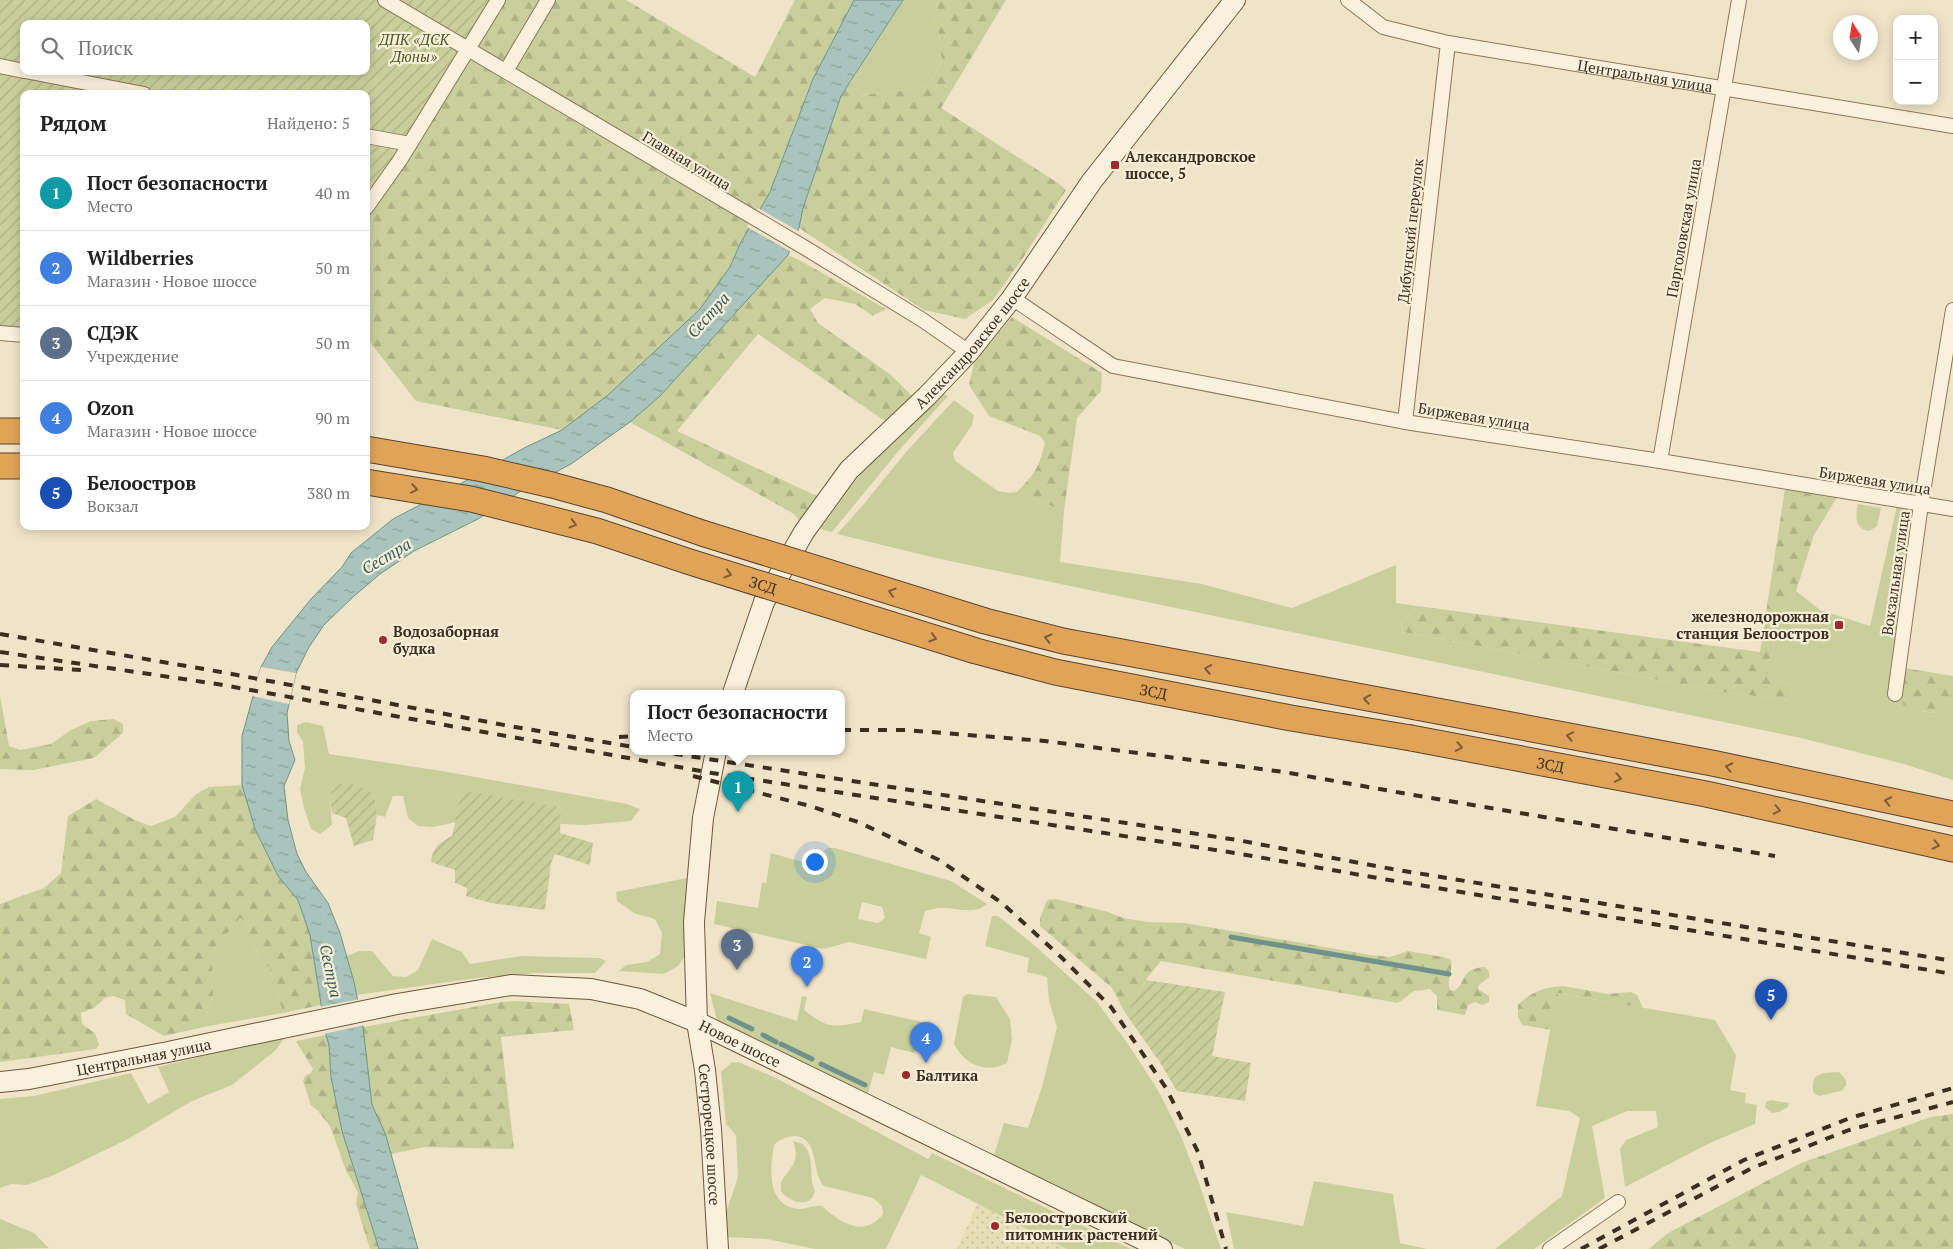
<!DOCTYPE html>
<html lang="ru">
<meta charset="utf-8">
<style>
body{margin:0;font-family:"PT Serif",serif;background:#f2f2f2;color:#222}
.controls{position:absolute;right:15px;top:15px;display:grid;overflow:hidden;border-radius:10px;box-shadow:0 2px 12px #0003}
.controls button{width:45px;height:45px;display:grid;place-items:center;padding:0;border:0;border-bottom:1px solid #e0e0e0;background:#fff;color:#222;font:25px sans-serif}
.compass{position:absolute;left:1833px;top:15px;width:45px;height:45px;border-radius:50%;background:#fff;box-shadow:0 2px 12px #0003;rotate:348deg}
.you{position:absolute;left:814px;top:861px;width:18px;height:18px;margin:-12px;border:4px solid #fff;border-radius:50%;background:#1a73e8;box-shadow:0 0 0 8px #1a73e833}
.badge{display:grid;place-items:center;width:32px;height:32px;border-radius:50%;background:#ea580c;color:#fff;font-size:16px;font-weight:700}
.pin{position:absolute;translate:-50% -41px;filter:drop-shadow(0 1px 2px #0008)}
.pin::after{content:'';position:absolute;top:26px;width:18px;height:15px;background:inherit;clip-path:polygon(0 0,100% 0,50% 100%)}
.popup{position:absolute;left:630px;top:690px;width:215px;height:65px;box-sizing:border-box;display:grid;place-content:center;border-radius:10px;background:#fff;filter:drop-shadow(0 1px 4px #0005);font-size:16px;white-space:nowrap;color:#767676}
.popup b{font-size:19px;color:#222}
.popup::after{content:'';position:absolute;left:50%;top:100%;margin-left:-10px;border:10px solid transparent;border-top-color:#fff}
.list{margin:0;padding:0;list-style:none}
h2{display:flex;justify-content:space-between;align-items:center;height:65px;margin:0;padding:0 20px;font-size:21px}
h2 small{font-size:16px;font-weight:400;color:#767676}
.list li{display:grid;grid-template-columns:32px 1fr auto;gap:15px;align-items:center;box-sizing:border-box;height:75px;padding:0 20px;border-top:1px solid #e0e0e0}
.list b{display:block;font-size:19px;white-space:nowrap}
.list p{margin:0;font-size:16px;white-space:nowrap;color:#767676}
.list em{font-size:16px;font-style:normal;color:#767676}
.icon{flex:none;width:28px;height:28px;fill:none;stroke:currentColor;stroke-width:2;stroke-linecap:round;stroke-linejoin:round}
.map{position:relative;flex:none;width:1953px;height:1249px;overflow:hidden}
.search{position:absolute;background:#fff;box-shadow:0 2px 12px #0003;left:20px;top:20px;width:350px;height:55px;display:flex;align-items:center;gap:12px;box-sizing:border-box;padding:0 18px;border-radius:10px;color:#767676;font-size:19px}
.panel{position:absolute;background:#fff;box-shadow:0 2px 12px #0003;left:20px;top:90px;width:350px;height:440px;border-radius:10px}
.map>svg:first-child{display:block}
.farmland{fill:url(#farmland-dots)}
.green{fill:#c9cf9b;fill-rule:evenodd}
.forest{fill:url(#forest-firs);fill-rule:evenodd}
.garden{fill:url(#garden-furrows);fill-rule:evenodd}
.water{fill:url(#water-ripples);stroke:#6f938a}
.pier{fill:#f0e4c8}
.lines{fill:none;stroke-linecap:round;stroke-linejoin:round}
.stream{stroke:#6f938a;stroke-width:5}
.street-casing{stroke:#8d765c;stroke-width:16}
.secondary-casing{stroke:#6f573f;stroke-width:22}
.highway-casing{stroke:#5b4430;stroke-width:27}
.street{stroke:#faf1dc;stroke-width:14}
.secondary{stroke:#faf1dc;stroke-width:20}
.highway{stroke:#e0a458;stroke-width:25}
.rail{stroke:#3d2e20;stroke-width:4;stroke-dasharray:9 9;stroke-linecap:butt}
.highway-bridge-casing{stroke:#5b4430;stroke-width:27;stroke-linecap:butt}
.highway-bridge{stroke:#e0a458;stroke-width:25}
.oneway{stroke:#7e5d36}
.poi-dot{fill:#9e2a2b;stroke:#f7eed8;stroke-width:2}
.labels{text-anchor:middle;dominant-baseline:central;stroke-width:4.5;stroke-linejoin:round;paint-order:stroke}
.park-label{font-size:15px;font-style:italic;fill:#4d5a26;stroke:#f7eed8}
.street-label{font-size:15px;fill:#3d2e20;stroke:#f7eed8}
.poi-label{font-size:15px;font-weight:bold;fill:#3d2e20;stroke:#f7eed8;text-anchor:start}
.water-label{font-size:16px;font-style:italic;fill:#2f5d5a;stroke:#f7eed8}
</style>
<div class="map">
<svg width="1953" height="1249" viewBox="0 0 1953 1249">
<defs>
<pattern id="farmland-dots" width="8" height="8" patternUnits="userSpaceOnUse" patternTransform="scale(1.25)"><rect width="8" height="8" fill="#e6deb5"/><path d="M2 2h.1M6 6h.1" fill="none" stroke="#c6bf9b" stroke-width="1.8" stroke-linecap="round"/></pattern>
<pattern id="forest-firs" width="22" height="20" patternUnits="userSpaceOnUse" patternTransform="scale(1.25)"><rect width="22" height="20" fill="#c9cf9b"/><path d="M5 1l3.5 6h-7zM16 11l3.5 6h-7z" fill="#aeb285"/></pattern>
<pattern id="garden-furrows" width="10" height="10" patternUnits="userSpaceOnUse" patternTransform="scale(1.25)"><rect width="10" height="10" fill="#c9cf9b"/><path d="M-1 1l2-2M0 10L10 0M9 11l2-2" fill="none" stroke="#aeb285"/></pattern>
<pattern id="water-ripples" width="26" height="14" patternUnits="userSpaceOnUse" patternTransform="scale(1.25)"><rect width="26" height="14" fill="#a9c4bc"/><path d="M2 4q2-2 4 0t4 0M15 11q2-2 4 0t4 0" fill="none" stroke="#8ba098"/></pattern>
</defs>
<rect width="100%" height="100%" fill="#f0e4c8"/>
<path class="farmland" d="M977,1204h1l89,45h-110z"/>
<path class="green" d="M903,0h37l-9,11 7,14 4,37 -15,24 -33,6 -35,3 -6,-16z
M944,394l4,2 -47,52 -69,84 -12,-3 41,-56 32,-32z
M954,400l20,15 -2,10 -19,28 2,8 43,30 11,2 8,-1 47,19 -4,51 142,22 90,24 104,-43v38l21,3 -7,9 -9,8 2,9 325,61 62,7 3,-15 -23,-7v-17l12,-49 14,-21 24,19 50,16 26,-116v-10l23,4 -21,163 25,45 20,1 10,3v64l-49,-16 -103,-26 -861,-179 -103,-25 26,-29 43,-53z
M1858,504l23,4 -4,18 -8,5c-14,-2 -14,-14 -11,-27z
M306,722l17,4 6,28 113,17 185,33 13,5 -9,12 -46,4 -25,-1 1,-16 -101,-9 -4,23 -22,5 -16,-1 -10,-8 -5,-22h-10l-8,21 -8,-2 -3,-22 -44,7 2,25 -12,9 -9,-5 -7,-21 -4,-19 5,-21 -2,-26 -6,-10v-7z
M828,848h7l116,33 36,23c-13,12 -31,3 -46,4 -5,0 -11,2 -16,3l-6,22 12,4 -5,22 -77,-17 -25,7 -110,-25 3,-23 41,7 4,-26 4,1 5,-30 35,10zM862,902l20,5 3,11 -7,5 -20,-4z
M687,878l-2,31v47l-7,10 -14,8 -45,-3 7,-6 21,-3 13,-8 2,-21 -7,-14 -21,-6 -17,-12 -1,-9z
M992,916h6l35,28 64,58 31,42 31,48 22,44 18,47 22,66h-36l-161,-77 -30,-17 10,-32 24,5 14,-41 15,-60 -8,-26 -2,-24 -20,-5 2,-14 -44,-12z
M240,918l5,3 16,42 8,4 14,46 -80,14 10,-32 -1,-37 4,-11z
M432,939l30,13 8,12 52,-8 77,2 7,3 -11,12h-57l-62,5 -119,17 -10,-39 12,-5h13l21,25 13,1 12,-7z
M710,993l87,28 5,-25 5,1 -3,13c23,18 29,18 57,12l3,-13 58,13 -8,31 -23,-6 -7,28 -10,-3 -6,21 -151,-73z
M1557,993l158,27 21,35 -6,35 16,3 -1,10 12,2 -2,19 -43,18 -87,45 -5,-38 6,-9 32,-13 -2,-16h-29l-35,15 13,72 -71,51h-39l67,-53 18,-78 -11,-7 -33,-5z
M967,994l29,3 14,22 2,20 -5,24c-21,11 -42,2 -53,-19l9,-47z
M286,1036l-11,15 -43,34 -40,16 -64,38 -72,35 -29,11 -16,-1 -11,4v-89l34,-3 97,-23 17,31 21,-12 -11,-25z
M738,1062l38,16 152,81 4,-6 199,96h-64l-146,-74 -35,74h-71l-48,-10 -43,-2 -1,-23 4,-4 11,-33 -2,-42 -10,-11 -5,-52 10,-9zM797,1136c23,5 14,37 27,50l49,12 9,8 1,8c-19,25 -44,8 -61,-8 -8,-1 -15,3 -23,3 -33,-3 -29,-41 -25,-64 6,-6 14,-9 23,-9z
M1839,1072l7,8v6l-5,5 -22,5 -6,-4v-9l2,-6 8,-4z
M1771,1100l18,3 -1,4 -9,5 -7,1 -7,-6 1,-5z
M793,1141l10,3c4,4 6,9 7,14 2,8 1,16 2,24 1,5 4,8 2,12 -5,15 -27,7 -33,-3v-9c9,-16 20,-19 12,-41z
M1314,1181l79,13 7,49 27,6h-193l-8,-37 77,14z
M0,1219l34,14 15,15 -49,1z"/>
<path class="forest" d="M498,0h128l129,77 40,-77h59l-41,79 -43,113 -30,52 -10,23 -30,42 -92,86 -46,35 -146,-29 -50,-64v-130z
M940,0h66l-65,108 117,75 8,7 -43,68 -30,42 -28,19 -41,-9 -125,-82 4,-20 38,-112 12,-17 6,16 35,-3 33,-6 15,-24 -4,-37 -7,-14z
M788,255l11,5 87,49 -13,7 -18,-12 -30,-6 -15,11 8,14 73,52 28,28 -113,127 -12,-16 -164,-92 30,-26zM758,334l127,87 -41,40 -25,36 -142,-66z
M1012,317l90,56 -1,18 -24,27 -13,93 -47,-19c19,-20 21,-23 28,-49l-5,-7 -51,-20 -20,-31 5,-22z
M1786,482l55,9 -27,44 -18,56 -14,21 -12,49v17l23,7 -3,15 -62,-7 -325,-61 -2,-9 9,-8 7,-9 343,46z
M1898,667l55,9v40c-17,-6 -55,0 -58,-25 -1,-8 2,-17 3,-24z
M0,695l9,51 11,4 31,-6 20,-14 20,-9 23,-2 9,5v9l-29,25 -61,12 -33,-1z
M242,785l13,44 23,47 20,24 12,35 11,70 -38,8 -14,-46 -8,-4 -16,-42 -5,-3 -24,29 -4,11 1,37 -10,32 -39,9 -38,-22 -1,-14 -12,-4 -8,2 -11,10 -13,5 1,11 13,9 4,12 -3,4 -96,13v-158l44,-16 17,-15 7,-57 28,-17 39,21 16,6 24,-9 21,-23 13,-7z
M1056,899l52,13 15,6 25,4 37,1 186,32 19,2 18,-6 35,6 8,3c2,13 -5,18 -1,30l4,1c14,-8 4,-22 31,-24l4,5v5l-11,9 1,4 10,6v6l-7,3 -7,-3 -7,3 -3,10 -28,-5v-14l-7,-7 -16,2 -16,12 -237,-42 -14,17 -21,36 -14,-26 -72,-62v-8l7,-18z
M1563,986l45,8 23,-2 6,3 6,13 -85,-15 -6,37 -30,-5 -4,-8v-12c13,-13 27,-18 45,-19z
M517,1001l52,3 5,26 -73,7 13,112 -89,-2 -34,7 -6,-21 -13,-28 -9,-78 138,-25z
M326,1035l3,10 2,32 11,54 37,118h-9l-14,-45 2,-11 -13,-25 -15,-42 -12,-15 -7,-6 -8,-24 2,-5 6,-3 2,-4 -17,-28z
M1953,1114v135h-304l19,-16 133,-70 130,-46z"/>
<path class="garden" d="M0,0h498l-132,207v-113h-342v241l-24,-2zM24,24h342v47h-342z
M350,783l24,10 3,22 -4,25 -19,6 -8,-28 -14,-5 -2,-13 4,-16z
M467,791l94,17 -1,25 33,10 -3,22 -35,-11 -4,9 -6,47 -54,-7 -25,-7 1,-8 -12,-5v-13l-24,-8c1,-14 9,-20 21,-26l8,-37z
M1146,980l79,12 -13,64 39,7 -6,38 -68,-10 -16,-27 -35,-50z"/>
<path class="water" d="M854,0h49l-62,96 -38,112 -4,20 -11,27 -128,141 -30,26 -59,42 -47,25 -46,30 -64,32 -34,23 -27,23 -29,28 -15,22 -13,26 -9,40 2,28 6,19 -11,26 4,34 9,34 9,18 22,31 12,30 14,49 9,45 9,78 13,28 33,116h-39l-37,-118 -11,-54 -2,-32 -3,-10 -16,-100 -12,-35 -20,-24 -23,-47 -13,-44v-49l19,-69 11,-20 39,-48 31,-32 9,-14 42,-34 67,-35 64,-36 38,-18 46,-35 92,-86 30,-42 10,-23 30,-52 43,-113z"/>
<path class="pier" d="M758,208l42,24 -9,20 -44,-25z
M261,667l35,6 -7,31 -37,-8z
M360,999l5,26 -42,9 -4,-27z"/>
<g class="lines">
<path class="stream" d="M1231,937l218,37
M729,1018l23,11
M763,1035l13,7
M781,1044l31,15
M821,1064l44,21"/>
<g class="street-casing">
<g id="street">
<path d="M385,0l422,249 114,70 48,33"/>
<path id="s1" d="M1348,0l35,27 65,16 505,83"/>
<path d="M0,66l24,5"/>
<path d="M25,71l119,23"/>
<path d="M506,71l42,-71"/>
<path d="M366,136l44,8"/>
<path d="M366,208l34,-48 98,-160"/>
<path d="M1012,298l101,68 292,56 255,39 293,48"/>
<path d="M0,333l24,2"/>
<path d="M1405,422l43,-379"/>
<path d="M1660,461l79,-461"/>
<path d="M1895,694l26,-190 32,-194"/>
<path d="M1550,1249l68,-47"/>
</g>
</g>
<g class="secondary-casing">
<g id="secondary">
<path id="s2" d="M733,693l31,-91 40,-70 45,-62 78,-74 42,-44 43,-54 80,-117 143,-181"/>
<path id="s3" d="M716,751l-13,67 -9,104 3,100 8,48 6,59 7,120"/>
<path id="s4" d="M0,1082l29,-3 139,-27 229,-48 114,-19 80,4 49,10 57,23 465,227"/>
</g>
</g>
<g class="highway-casing">
<g id="highway">
<path d="M0,431h24"/>
<path d="M0,466h24"/>
<path d="M1416,707l296,56 241,51"/>
<path id="s5" d="M1411,738l295,56 247,55"/>
</g>
</g>
<use href="#street" class="street"/>
<use href="#secondary" class="secondary"/>
<use href="#highway" class="highway"/>
<path class="rail" d="M0,634l221,38 294,55 119,20
M0,652l217,32 495,89 523,80 154,27 564,94
M0,665l81,5
M842,730h63l140,11 239,31 118,21 373,63
M619,737l15,-1
M656,751l581,89 155,29 561,92
M693,776l117,30 48,16 81,38 63,43 59,54 50,50 55,81 32,64 28,97
M1581,1249l163,-89 106,-42 103,-30
M1599,1249l153,-81 97,-38 104,-28"/>
<g class="highway-bridge-casing">
<g id="highway-bridge">
<path d="M366,449l117,20 69,16 55,15 95,33 283,88 78,20 353,66"/>
<path id="s6" d="M366,482l105,17 126,32 93,31 286,89 79,21 236,46 120,20"/>
</g>
</g>
<use href="#highway-bridge" class="highway-bridge"/>
</g>
<defs><path id="oneway-chevron" d="M-2-3.5L2.5 0L-2 3.5" fill="none" stroke-width="1.6" stroke-linecap="round" stroke-linejoin="round" transform="scale(1.25)"/></defs>
<g class="oneway">
<use href="#oneway-chevron" transform="translate(414 489) rotate(10)"/>
<use href="#oneway-chevron" transform="translate(573 524) rotate(15)"/>
<use href="#oneway-chevron" transform="translate(728 574) rotate(17)"/>
<use href="#oneway-chevron" transform="translate(892 592) rotate(-163)"/>
<use href="#oneway-chevron" transform="translate(933 638) rotate(17)"/>
<use href="#oneway-chevron" transform="translate(1048 638) rotate(-166)"/>
<use href="#oneway-chevron" transform="translate(1208 669) rotate(-169)"/>
<use href="#oneway-chevron" transform="translate(1367 699) rotate(-170)"/>
<use href="#oneway-chevron" transform="translate(1570 736) rotate(-169)"/>
<use href="#oneway-chevron" transform="translate(1459 747) rotate(11)"/>
<use href="#oneway-chevron" transform="translate(1729 767) rotate(-168)"/>
<use href="#oneway-chevron" transform="translate(1618 778) rotate(11)"/>
<use href="#oneway-chevron" transform="translate(1888 801) rotate(-168)"/>
<use href="#oneway-chevron" transform="translate(1777 810) rotate(12)"/>
<use href="#oneway-chevron" transform="translate(1936 845) rotate(12)"/>
</g>
<g class="poi-dot">
<rect x="1110" y="160" width="10" height="10" rx="2.5"/>
<rect x="1834" y="620" width="10" height="10" rx="2.5"/>
<circle cx="383" cy="640" r="5"/>
<circle cx="906" cy="1075" r="5"/>
<circle cx="995" cy="1226" r="5"/>
</g>
<g class="labels">
<g class="park-label">
<text x="414" y="39">ДПК «ДСК<tspan x="414" dy="17">Дюны»</tspan></text>
</g>
<g class="street-label">
<text stroke="none"><textPath href="#s1" startOffset="311">Центральная улица</textPath></text>
<text transform="translate(687 160) rotate(31)">Главная улица</text>
<text transform="translate(1683 228) rotate(-80)">Парголовская улица</text>
<text transform="translate(1410 231) rotate(-84)">Дибунский переулок</text>
<text stroke="none"><textPath href="#s2" startOffset="431">Александровское шоссе</textPath></text>
<text transform="translate(1474 416) rotate(9)">Биржевая улица</text>
<text transform="translate(1875 480) rotate(9)">Биржевая улица</text>
<text transform="translate(1895 573) rotate(-82)">Вокзальная улица</text>
<text stroke="none"><textPath href="#s6" startOffset="411">ЗСД</textPath></text>
<text stroke="none"><textPath href="#s6" startOffset="816">ЗСД</textPath></text>
<text stroke="none"><textPath href="#s5" startOffset="142">ЗСД</textPath></text>
<text stroke="none"><textPath href="#s4" startOffset="760">Новое шоссе</textPath></text>
<text stroke="none"><textPath href="#s4" startOffset="146">Центральная улица</textPath></text>
<text stroke="none"><textPath href="#s3" startOffset="386">Сестрорецкое шоссе</textPath></text>
</g>
<g class="poi-label">
<text x="1125" y="156">Александровское<tspan x="1125" dy="17">шоссе, 5</tspan></text>
<text x="1829" y="616" text-anchor="end">железнодорожная<tspan x="1829" dy="17">станция Белоостров</tspan></text>
<text x="393" y="631">Водозаборная<tspan x="393" dy="17">будка</tspan></text>
<text x="916" y="1075">Балтика</text>
<text x="1005" y="1217">Белоостровский<tspan x="1005" dy="17">питомник растений</tspan></text>
</g>
<g class="water-label">
<text transform="translate(708 315) rotate(-48)">Сестра</text>
<text transform="translate(386 556) rotate(-31)">Сестра</text>
<text transform="translate(331 971) rotate(78)">Сестра</text>
</g>
</g>
</svg>
<div class="controls">
<button>+</button>
<button>−</button>
</div>
<svg class="compass" viewBox="-18 -18 36 36"><path d="M0-13l5 13h-10z" fill="#e53935"/><path d="M0 13l5-13h-10z" fill="#767676"/></svg>
<div class="you"></div>
<div class="pin badge" style="left:738px;top:812px;background:#0f9aa8">1</div>
<div class="popup"><b>Пост безопасности</b>Место</div>
<div class="pin badge" style="left:807px;top:987px;background:#3f7fe0">2</div>
<div class="pin badge" style="left:737px;top:970px;background:#5c6f8a">3</div>
<div class="pin badge" style="left:926px;top:1063px;background:#3f7fe0">4</div>
<div class="pin badge" style="left:1771px;top:1020px;background:#1a4fb4">5</div>
<div class="search"><svg class="icon" aria-label="search" viewBox="0 0 24 24"><circle cx="10" cy="10" r="6"/><path d="M15 15l6 6"/></svg>Поиск</div>
<section class="panel">
<h2>Рядом<small>Найдено: 5</small></h2>
<ul class="list">
<li><span class="badge" style="background:#0f9aa8">1</span><div><b>Пост безопасности</b><p>Место</p></div><em>40 m</em></li>
<li><span class="badge" style="background:#3f7fe0">2</span><div><b>Wildberries</b><p>Магазин · Новое шоссе</p></div><em>50 m</em></li>
<li><span class="badge" style="background:#5c6f8a">3</span><div><b>СДЭК</b><p>Учреждение</p></div><em>50 m</em></li>
<li><span class="badge" style="background:#3f7fe0">4</span><div><b>Ozon</b><p>Магазин · Новое шоссе</p></div><em>90 m</em></li>
<li><span class="badge" style="background:#1a4fb4">5</span><div><b>Белоостров</b><p>Вокзал</p></div><em>380 m</em></li>
</ul>
</section>
</div>
